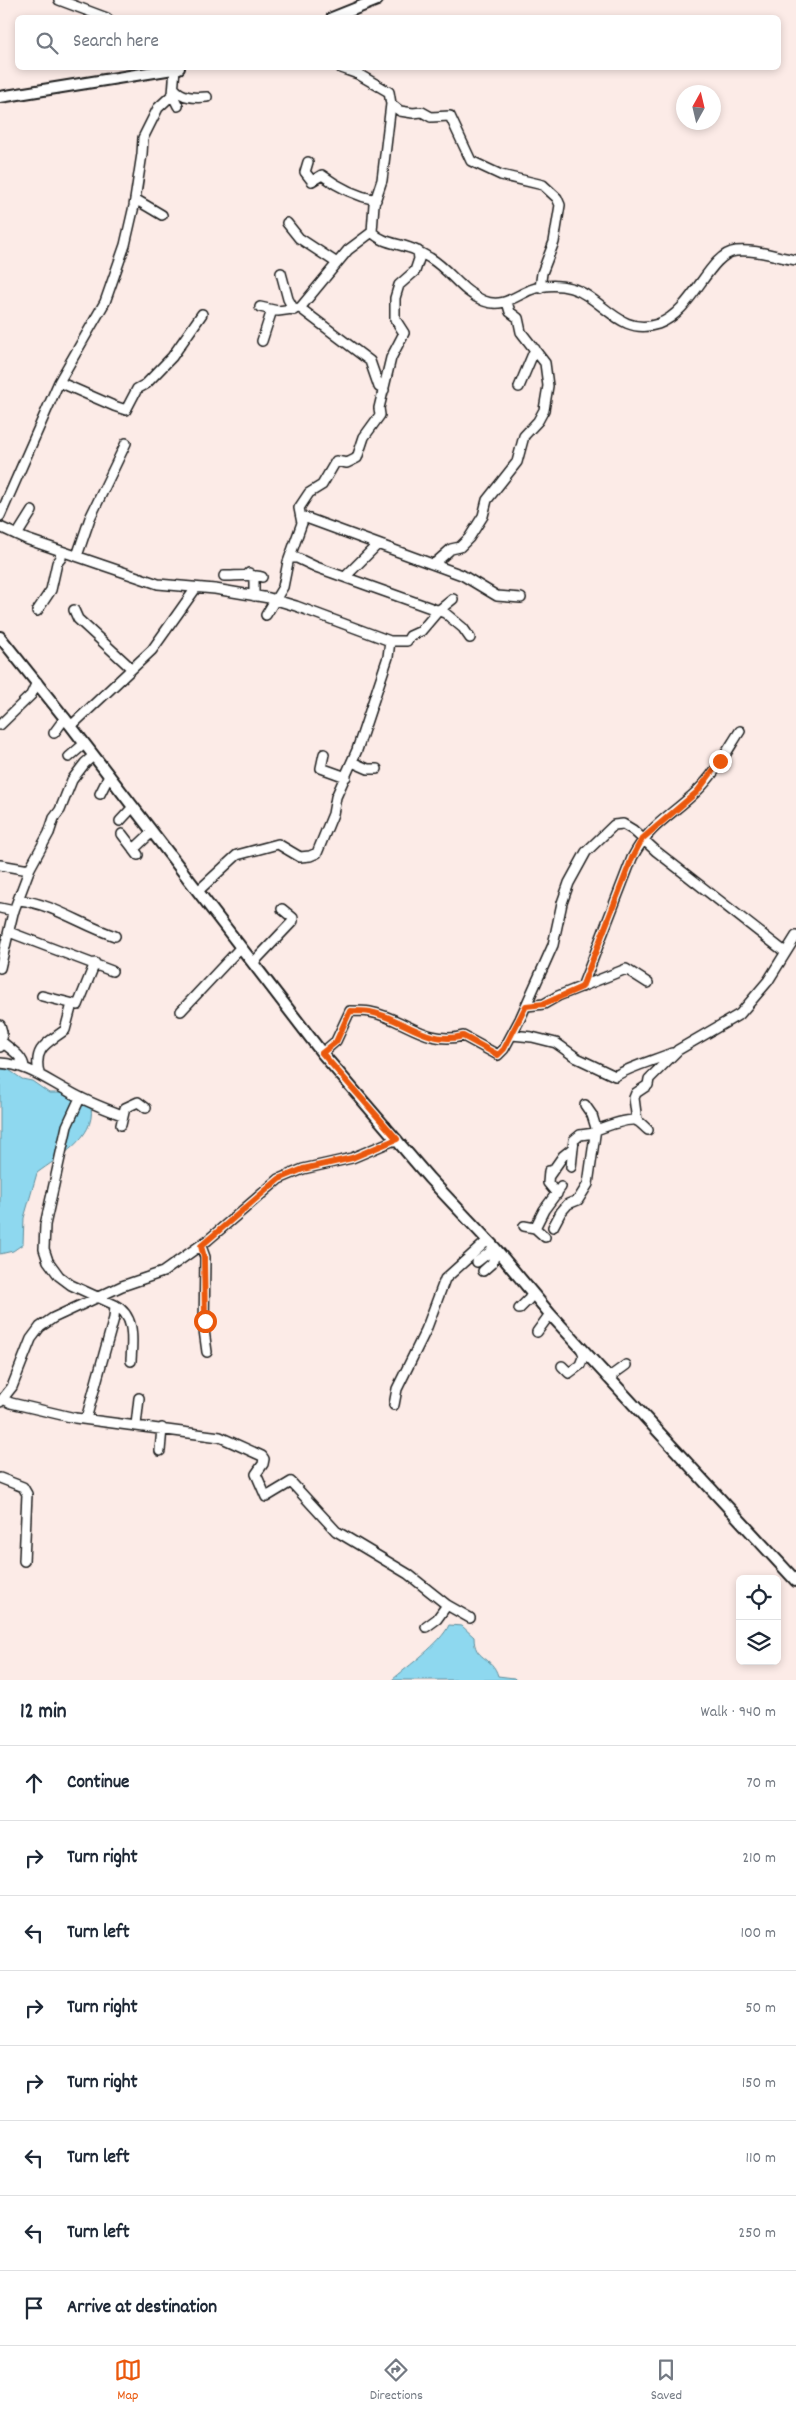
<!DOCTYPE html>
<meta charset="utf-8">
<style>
body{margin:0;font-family:Dekko,sans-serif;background:#f6f6f7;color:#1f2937}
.controls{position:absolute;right:15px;bottom:15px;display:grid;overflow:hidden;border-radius:8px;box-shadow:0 2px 8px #0003}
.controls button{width:45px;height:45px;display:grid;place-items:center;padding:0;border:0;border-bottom:1px solid #e0e1e3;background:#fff;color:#1f2937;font:25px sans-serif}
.compass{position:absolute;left:676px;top:85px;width:45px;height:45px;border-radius:50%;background:#fff;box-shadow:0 2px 8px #0003;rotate:8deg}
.stop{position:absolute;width:15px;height:15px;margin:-11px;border:4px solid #ea580c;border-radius:50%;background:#fff}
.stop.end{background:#ea580c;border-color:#fff;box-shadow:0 1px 5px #0008}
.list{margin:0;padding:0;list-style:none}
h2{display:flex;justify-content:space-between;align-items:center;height:65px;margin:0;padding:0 20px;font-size:21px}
h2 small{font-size:16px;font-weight:400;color:#747a83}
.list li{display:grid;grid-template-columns:32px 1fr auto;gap:15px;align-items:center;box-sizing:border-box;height:75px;padding:0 20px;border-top:1px solid #e0e1e3}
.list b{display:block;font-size:19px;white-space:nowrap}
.list em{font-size:16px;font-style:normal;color:#747a83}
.icon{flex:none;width:28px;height:28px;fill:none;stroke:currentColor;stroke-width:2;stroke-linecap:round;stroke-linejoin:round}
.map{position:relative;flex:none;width:796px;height:1680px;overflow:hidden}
.search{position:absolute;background:#fff;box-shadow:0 2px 8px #0003;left:15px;right:15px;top:15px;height:55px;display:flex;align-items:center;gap:12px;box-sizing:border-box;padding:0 18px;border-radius:8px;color:#747a83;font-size:19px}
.sheet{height:665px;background:#fff}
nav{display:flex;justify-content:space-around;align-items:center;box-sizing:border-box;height:70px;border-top:1px solid #e0e1e3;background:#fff;font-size:14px;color:#747a83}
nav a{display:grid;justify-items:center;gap:2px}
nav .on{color:#ea580c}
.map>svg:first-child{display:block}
.water{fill:#8ed8ef;stroke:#608d9b}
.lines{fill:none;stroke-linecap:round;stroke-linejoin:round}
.minor-casing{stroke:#1c1c1c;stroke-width:12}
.tertiary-casing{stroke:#1c1c1c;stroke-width:14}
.minor{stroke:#fff;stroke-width:9}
.tertiary{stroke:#fff;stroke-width:10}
.route{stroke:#ea580c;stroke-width:6}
</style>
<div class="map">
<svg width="796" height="1680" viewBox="0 0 796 1680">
<rect width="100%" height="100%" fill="#fcebe7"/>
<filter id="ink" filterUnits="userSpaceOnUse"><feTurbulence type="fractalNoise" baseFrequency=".02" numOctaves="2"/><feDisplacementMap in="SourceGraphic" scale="10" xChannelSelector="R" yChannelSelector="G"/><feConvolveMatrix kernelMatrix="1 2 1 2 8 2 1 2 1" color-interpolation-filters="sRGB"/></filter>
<g filter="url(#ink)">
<path class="water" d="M0,1069l9,1 13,9 10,2 17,12h12l30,14c5,31 -33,50 -54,66l-13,45 -1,26 -10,7 -13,3z
M449,1625l13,1 12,11c0,24 18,18 24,39l16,2 2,2h-124c16,-14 49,-37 57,-55z"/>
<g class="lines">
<g class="minor-casing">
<path id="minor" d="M59,0l48,18
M341,68l17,6 31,18 2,12 -9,76 -8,24 -2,28c10,11 25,11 38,16 7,2 14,7 20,10 20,12 32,34 54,43 18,7 30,-4 46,-11 13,-5 27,-6 41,-2 32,9 48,49 87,36 36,-13 50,-70 78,-73 21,-2 40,6 60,9
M174,88c8,10 20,10 33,9
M174,88v10l4,8
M391,104l9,7 13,2 9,-1 9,5 19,-1 21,45 30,14 42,10 14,13 3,7 -6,37 -12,31 -2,15
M308,162l-3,10 7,9 10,-6c16,12 34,21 54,25
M135,199l27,16
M287,223l12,15 38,25
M281,273l7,26 6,11
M260,307l18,4 22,-3 48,-58 24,-18
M300,308l70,53 9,26 5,3
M262,341l10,-31
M59,382l55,24 12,4 11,-21 9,-5 26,-27 30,-43
M519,387l16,-38
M0,516l59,-134 46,-80 20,-57 9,-39 8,-52 1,-16 15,-30 15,-14 2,-26
M301,516l161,59 35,21 24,2
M0,527l26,12 132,45 57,5 54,9 27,8 94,35 -2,16 -31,93 -21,47 -3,17 -16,39 -7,3 -10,1 -22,-13 -41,11 -39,36
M17,535l15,-24
M77,556l13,-38 36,-75
M291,558h6l19,9 129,46 18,15 7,10
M434,564l17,-15 9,-2 9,-9 14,-22 4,-16 30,-38 7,-26 14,-15 6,-11 4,-24 -3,-23 -24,-31 -3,-14 -8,-6 -3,-10
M249,573l5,6v17
M224,576c12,0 27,-2 38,1
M345,577l32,-32
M74,610l4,9 53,49
M37,611l14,-21 6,-27 4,-5 -1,-7
M266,615l17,-28 5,-25 14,-39 -3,-15 10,-15 13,-8 14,-24 11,2 10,-5 7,-21 16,-22 -1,-7 12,-50 13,-25 -9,-14v-21l4,-13 16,-14 4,-12 -1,-8
M390,641h17l3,-5 11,-5 17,-20 15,-12
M0,725l31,-30 6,-13
M71,726l81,-76 44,-62
M54,733l11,-15
M324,754l-3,14 25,9
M69,757l15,-13
M352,762l16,7h9
M100,794l9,-18
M120,821l12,-13
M122,834l16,21
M134,849l18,-17
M0,865l29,5
M19,900c35,4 64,26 96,36
M0,908l14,3
M9,932l103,39
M253,963l40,-42v-3l-11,-9
M0,968l13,-55 17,-45 19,-35 5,-15 6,-8 12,-30 13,-17 8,-7
M582,987l50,-129c18,-34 39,-42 65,-67 18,-17 30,-40 43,-60
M42,996l36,9 17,-42
M527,1006l17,-2 14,-8 68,-27 22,14
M181,1011l59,-63
M0,1025l2,7 -2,15
M512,1035l20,2 24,6 21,15 38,18c19,-11 38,-15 57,-23
M2,1042c8,7 21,14 22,25
M322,1053l14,-12 14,-30c7,0 14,0 20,1 34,6 56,34 93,24l35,19 6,-6 16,-30 33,-74 9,-42 7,-20 17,-31 28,-27 9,-1 10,6 23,21 129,101
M0,1063c28,2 45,16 68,28 17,10 35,17 54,24
M39,1073c-6,-26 9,-30 26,-43l7,-26
M80,1098l-13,28 -22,99 -1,24 4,12 11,15 12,9 44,20 -1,13 -28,101
M637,1121l-3,-23 2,-5 12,-8 1,-6 29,-29 62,-36 28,-33 28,-45
M121,1125l4,-17 13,-6 8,6
M596,1130c8,-3 31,-11 39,-10 5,1 9,7 13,10
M571,1167l2,-19
M549,1171l-1,12 9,11
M549,1176l14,-20 10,-8 1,-8 6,-5 15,-2
M524,1226l11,2 10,9
M553,1227l8,-15 7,-8 10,-4 10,-16 8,-56 -4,-13 -7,-10
M535,1228l9,-18 17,-23
M201,1246l4,11 -1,73 3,22
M477,1262l18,-14
M483,1271l9,-8 3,-8 -3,-4
M115,1305c21,11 17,36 16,56
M519,1309l10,-10 3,-6
M537,1332l13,-18
M562,1366l7,7 11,-8 4,-10 -3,-7
M608,1378l18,-13
M3,1399l8,4 64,15 145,19 42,19 2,3 -1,5 -7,10 10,23 25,-15 45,49 72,43 39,31 23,13
M0,1402l12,-15 19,-48 9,-12 13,-9 69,-32 41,-14 45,-32 71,-61 24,-10 49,-11 45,-19
M394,1405l3,-16 29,-59 19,-51 42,-38
M136,1425l3,-27
M160,1451l2,-23
M0,1478l23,9 4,7 -3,67
M426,1627l11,-8 10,-14"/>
</g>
<g class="tertiary-casing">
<path id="tertiary" d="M332,18l45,-18
M0,97l179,-29
M0,637l71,89 251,327 107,125 66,70 55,66 246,267"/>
</g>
<use href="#minor" class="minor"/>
<use href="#tertiary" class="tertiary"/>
</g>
</g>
<g class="lines" filter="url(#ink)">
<path class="route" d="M205,1321l-1,-64 -3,-11 78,-67 24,-10 49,-11 45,-19 -75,-86 14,-11 14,-31c7,0 14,0 20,1 34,6 56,34 93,24l35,19 6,-6 22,-43 18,-2 38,-17 50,-129 10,-19 55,-47 23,-31"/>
</g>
</svg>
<div class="controls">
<button><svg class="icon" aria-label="locate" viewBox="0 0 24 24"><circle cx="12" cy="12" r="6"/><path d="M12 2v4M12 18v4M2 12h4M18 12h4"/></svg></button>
<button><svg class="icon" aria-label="layers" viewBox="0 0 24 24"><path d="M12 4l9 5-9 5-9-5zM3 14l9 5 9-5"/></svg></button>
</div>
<svg class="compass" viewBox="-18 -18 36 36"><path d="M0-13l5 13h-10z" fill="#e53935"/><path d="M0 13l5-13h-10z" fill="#747a83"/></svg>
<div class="stop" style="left:205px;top:1321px"></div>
<div class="stop end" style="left:720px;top:761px"></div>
<div class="search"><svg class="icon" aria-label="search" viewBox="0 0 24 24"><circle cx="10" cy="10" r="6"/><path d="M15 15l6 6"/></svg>Search here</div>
</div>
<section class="sheet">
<h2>12 min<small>Walk · 940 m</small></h2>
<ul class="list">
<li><svg class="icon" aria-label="ahead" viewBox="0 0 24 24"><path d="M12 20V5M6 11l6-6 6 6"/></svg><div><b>Continue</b></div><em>70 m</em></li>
<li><svg class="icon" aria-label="right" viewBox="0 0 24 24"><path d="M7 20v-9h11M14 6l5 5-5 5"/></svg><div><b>Turn right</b></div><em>210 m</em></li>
<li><svg class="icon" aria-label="left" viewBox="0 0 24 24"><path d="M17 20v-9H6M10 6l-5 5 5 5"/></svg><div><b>Turn left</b></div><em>100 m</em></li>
<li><svg class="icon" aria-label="right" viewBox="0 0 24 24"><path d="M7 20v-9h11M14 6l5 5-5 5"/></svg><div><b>Turn right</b></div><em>50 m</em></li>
<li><svg class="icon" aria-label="right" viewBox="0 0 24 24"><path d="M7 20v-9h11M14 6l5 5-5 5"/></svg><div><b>Turn right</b></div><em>150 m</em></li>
<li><svg class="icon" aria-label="left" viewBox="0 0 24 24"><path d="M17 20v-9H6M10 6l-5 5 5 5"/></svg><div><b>Turn left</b></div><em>110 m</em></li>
<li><svg class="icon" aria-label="left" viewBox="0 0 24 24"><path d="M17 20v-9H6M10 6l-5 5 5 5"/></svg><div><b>Turn left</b></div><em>250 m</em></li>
<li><svg class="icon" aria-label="arrive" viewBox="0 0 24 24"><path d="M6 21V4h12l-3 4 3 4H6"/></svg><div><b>Arrive at destination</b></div></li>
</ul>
</section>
<nav>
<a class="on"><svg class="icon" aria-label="map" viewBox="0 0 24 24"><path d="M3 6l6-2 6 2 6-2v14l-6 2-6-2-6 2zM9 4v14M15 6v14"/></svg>Map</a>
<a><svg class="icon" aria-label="directions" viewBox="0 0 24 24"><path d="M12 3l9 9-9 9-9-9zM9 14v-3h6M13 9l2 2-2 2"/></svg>Directions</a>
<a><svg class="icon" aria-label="saved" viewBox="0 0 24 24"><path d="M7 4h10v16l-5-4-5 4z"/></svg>Saved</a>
</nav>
